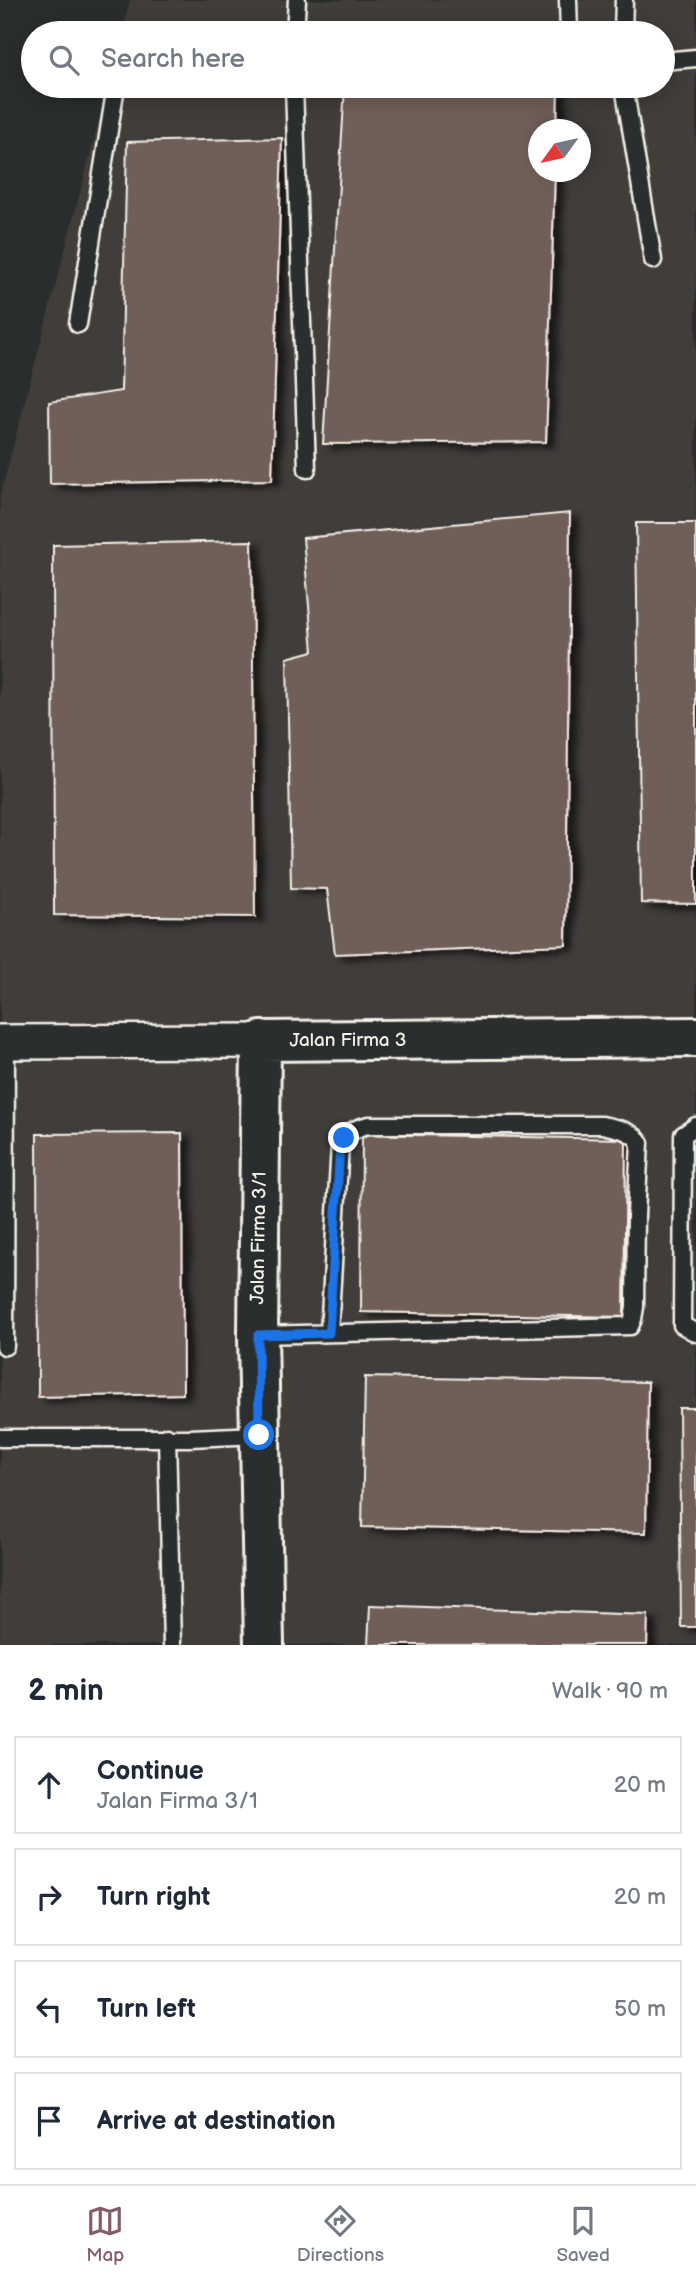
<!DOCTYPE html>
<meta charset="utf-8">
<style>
body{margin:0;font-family:"Balsamiq Sans",sans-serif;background:#f2f2f3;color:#1f2937}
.compass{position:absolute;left:528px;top:119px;width:63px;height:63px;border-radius:50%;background:#fff;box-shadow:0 4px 18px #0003;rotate:237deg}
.stop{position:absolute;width:21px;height:21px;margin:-16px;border:5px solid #1a73e8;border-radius:50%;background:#fff}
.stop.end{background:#1a73e8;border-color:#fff;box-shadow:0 2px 7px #0008}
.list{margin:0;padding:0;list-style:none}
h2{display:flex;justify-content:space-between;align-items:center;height:91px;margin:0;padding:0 28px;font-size:30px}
h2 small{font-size:23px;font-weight:400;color:#747a83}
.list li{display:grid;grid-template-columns:46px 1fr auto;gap:21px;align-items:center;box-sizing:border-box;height:98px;margin:0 14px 14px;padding:0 14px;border:2px solid #e0e1e3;border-radius:0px}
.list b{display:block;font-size:26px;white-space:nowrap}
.list p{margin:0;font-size:23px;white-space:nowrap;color:#747a83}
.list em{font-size:23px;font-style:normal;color:#747a83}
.icon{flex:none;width:38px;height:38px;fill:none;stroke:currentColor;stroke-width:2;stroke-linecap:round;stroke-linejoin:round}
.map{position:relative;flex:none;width:696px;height:1645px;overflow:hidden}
.search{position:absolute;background:#fff;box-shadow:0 4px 18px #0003;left:21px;right:21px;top:21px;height:77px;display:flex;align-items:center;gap:18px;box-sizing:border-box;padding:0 24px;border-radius:38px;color:#747a83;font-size:26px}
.sheet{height:539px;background:#fff}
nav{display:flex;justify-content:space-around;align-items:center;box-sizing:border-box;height:98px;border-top:2px solid #e0e1e3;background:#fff;font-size:19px;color:#747a83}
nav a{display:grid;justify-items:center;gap:4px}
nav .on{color:#845c67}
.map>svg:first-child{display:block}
.built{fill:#3f3c3b;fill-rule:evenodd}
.building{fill:#705f58;stroke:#f4f1e8;stroke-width:2;filter:url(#shadow)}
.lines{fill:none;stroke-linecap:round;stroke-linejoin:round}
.lane-casing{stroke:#f4f1e8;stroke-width:21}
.street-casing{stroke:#f4f1e8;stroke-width:38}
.secondary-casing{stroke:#f4f1e8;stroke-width:44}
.lane{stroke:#2a2d2e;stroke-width:16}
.street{stroke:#2a2d2e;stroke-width:33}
.secondary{stroke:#2a2d2e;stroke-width:38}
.route{stroke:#1a73e8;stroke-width:9}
.labels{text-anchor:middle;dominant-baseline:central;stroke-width:7;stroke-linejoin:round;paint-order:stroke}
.street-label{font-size:19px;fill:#f4f1e8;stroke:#2a2d2e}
</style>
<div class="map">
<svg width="696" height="1645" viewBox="0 0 696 1645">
<defs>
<filter id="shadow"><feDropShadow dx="8" dy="4.5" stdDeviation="3.5" flood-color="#0009"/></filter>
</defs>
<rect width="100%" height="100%" fill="#2a2d2e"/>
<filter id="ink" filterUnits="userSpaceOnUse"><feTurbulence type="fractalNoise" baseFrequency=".0143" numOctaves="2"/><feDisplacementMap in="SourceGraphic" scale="14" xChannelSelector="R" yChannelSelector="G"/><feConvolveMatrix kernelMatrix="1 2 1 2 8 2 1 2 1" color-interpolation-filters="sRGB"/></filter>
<g filter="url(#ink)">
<path class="built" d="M130,0h566v1645h-696v-1149l108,-410h555v-53h-541zM538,130h42v42h-42z"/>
<path class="building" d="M345,86l213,2 -1,42h-19v42h17l-9,270 -223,2z
M282,138l-10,342 -222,4 -1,-82 72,-11 6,-249z
M570,513l-4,432 -231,9 -8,-65 -36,-1 -4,-230 26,-7 -10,-113z
M636,523h60v381l-55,-1z
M252,541l3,376 -201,-2 -1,-370z
M182,1133l1,261 -145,3 -1,-263z
M362,1134l264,5 -2,178 -263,-5z
M365,1377l283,5 -2,151 -284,-6z
M679,1408h17v219h-15z
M370,1605l278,10 -1,30h-279z"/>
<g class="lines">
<g class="lane-casing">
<path id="lane" d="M568,0l1,33
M295,33l2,-33
M623,33l1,-33
M663,61l33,-3
M294,86l13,383
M624,86l29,174
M78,324l38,-238
M696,1126l-13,9 -1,190 14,8
M258,1335l372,-9 3,-7 2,-12 1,-92 4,-72c-7,-13 -25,-15 -38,-18h-233c-14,3 -22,7 -29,20l-11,188
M5,1346l1,-304
M167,1436l5,209
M0,1438h190l69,-3"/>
</g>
<g class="street-casing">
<path id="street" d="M0,1042l261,-1"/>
</g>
<g class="secondary-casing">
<path id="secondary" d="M264,1645l-6,-310 3,-294 435,-4"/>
</g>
<use href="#lane" class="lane"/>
<use href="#street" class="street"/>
<use href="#secondary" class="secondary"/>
</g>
</g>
<g class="lines" filter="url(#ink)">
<path class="route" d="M259,1435l-1,-100 71,-2 11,-188 4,-7"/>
</g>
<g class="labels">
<g class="street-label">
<text x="348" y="1040">Jalan Firma 3</text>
<text transform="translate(259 1238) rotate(-89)">Jalan Firma 3/1</text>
</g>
</g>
</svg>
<svg class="compass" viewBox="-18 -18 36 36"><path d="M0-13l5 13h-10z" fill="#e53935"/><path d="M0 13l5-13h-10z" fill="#747a83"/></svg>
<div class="stop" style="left:259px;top:1435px"></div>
<div class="stop end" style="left:344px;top:1138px"></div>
<div class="search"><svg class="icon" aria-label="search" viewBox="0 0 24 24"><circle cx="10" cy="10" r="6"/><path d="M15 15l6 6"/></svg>Search here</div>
</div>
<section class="sheet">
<h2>2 min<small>Walk · 90 m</small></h2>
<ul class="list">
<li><svg class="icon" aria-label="ahead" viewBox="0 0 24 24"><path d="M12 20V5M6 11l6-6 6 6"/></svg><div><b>Continue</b><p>Jalan Firma 3/1</p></div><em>20 m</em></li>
<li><svg class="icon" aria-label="right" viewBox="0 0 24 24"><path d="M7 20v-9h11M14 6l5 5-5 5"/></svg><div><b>Turn right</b></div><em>20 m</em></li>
<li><svg class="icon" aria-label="left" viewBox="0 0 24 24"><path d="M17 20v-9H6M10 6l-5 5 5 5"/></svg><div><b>Turn left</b></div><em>50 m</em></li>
<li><svg class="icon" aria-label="arrive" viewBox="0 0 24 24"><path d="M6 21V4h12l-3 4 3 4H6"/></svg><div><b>Arrive at destination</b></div></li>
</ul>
</section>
<nav>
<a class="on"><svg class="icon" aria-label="map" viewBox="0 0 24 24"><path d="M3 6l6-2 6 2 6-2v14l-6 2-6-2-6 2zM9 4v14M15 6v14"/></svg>Map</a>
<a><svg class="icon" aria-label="directions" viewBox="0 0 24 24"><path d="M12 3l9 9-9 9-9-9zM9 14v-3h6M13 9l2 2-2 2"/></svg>Directions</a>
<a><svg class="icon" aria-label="saved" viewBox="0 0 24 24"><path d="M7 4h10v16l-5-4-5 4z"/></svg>Saved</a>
</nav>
